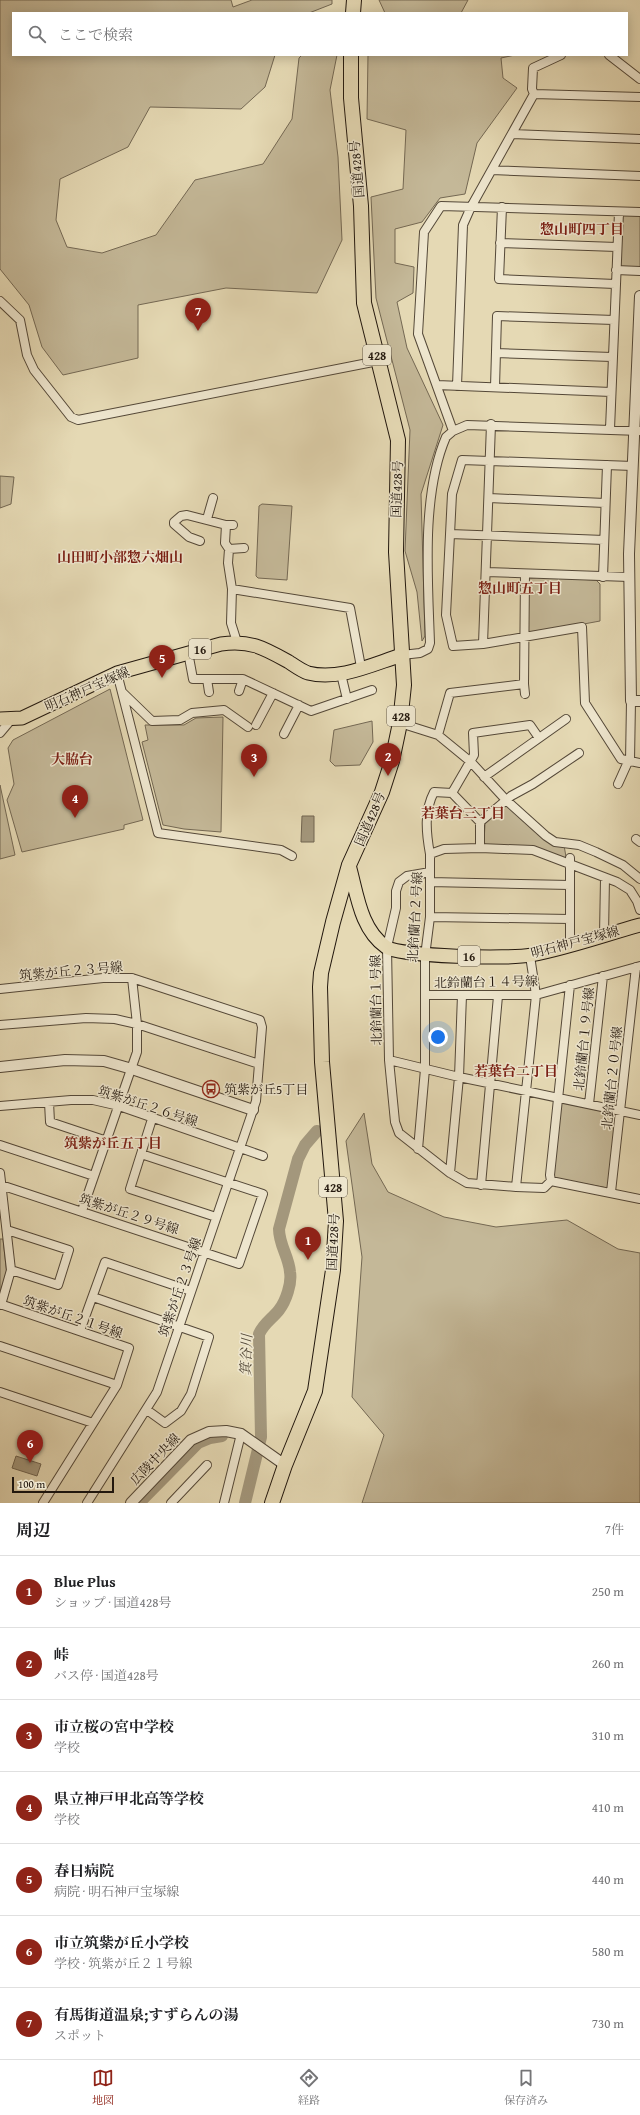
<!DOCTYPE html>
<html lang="ja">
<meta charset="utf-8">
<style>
body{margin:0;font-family:"Gentium Book Plus","Noto Serif JP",serif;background:#f2f2f2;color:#202124}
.scale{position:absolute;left:12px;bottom:10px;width:102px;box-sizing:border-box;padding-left:4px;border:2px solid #23180e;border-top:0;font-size:11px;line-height:14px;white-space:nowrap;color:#23180e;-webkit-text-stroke:3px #eee6ce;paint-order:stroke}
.you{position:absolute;left:438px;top:1037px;width:14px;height:14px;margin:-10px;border:3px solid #fff;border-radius:50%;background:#1a73e8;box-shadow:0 0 0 6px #1a73e833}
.badge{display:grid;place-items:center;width:26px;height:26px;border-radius:50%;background:#8f2418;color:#fff;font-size:13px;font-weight:700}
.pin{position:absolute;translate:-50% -33px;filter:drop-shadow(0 1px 2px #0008)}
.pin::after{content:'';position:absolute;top:21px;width:14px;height:12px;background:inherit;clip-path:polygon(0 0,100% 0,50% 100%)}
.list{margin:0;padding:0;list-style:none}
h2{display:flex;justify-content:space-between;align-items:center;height:52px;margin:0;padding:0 16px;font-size:17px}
h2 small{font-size:13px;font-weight:400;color:#757577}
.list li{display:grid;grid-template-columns:26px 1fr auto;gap:12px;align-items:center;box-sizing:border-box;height:72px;padding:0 16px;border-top:1px solid #e0e0e0}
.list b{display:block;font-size:15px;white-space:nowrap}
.list p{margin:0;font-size:13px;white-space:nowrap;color:#757577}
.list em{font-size:13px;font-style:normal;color:#757577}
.icon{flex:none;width:22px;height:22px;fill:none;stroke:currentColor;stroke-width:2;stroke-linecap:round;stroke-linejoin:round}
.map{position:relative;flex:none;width:640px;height:1503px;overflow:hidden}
.search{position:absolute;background:#fff;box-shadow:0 2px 10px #0003;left:12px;right:12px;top:12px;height:44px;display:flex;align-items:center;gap:10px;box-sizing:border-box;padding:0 14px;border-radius:0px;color:#757577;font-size:15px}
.sheet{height:556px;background:#fff}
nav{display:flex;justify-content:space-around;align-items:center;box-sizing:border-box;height:56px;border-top:1px solid #e0e0e0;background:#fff;font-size:11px;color:#757577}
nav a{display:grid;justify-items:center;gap:2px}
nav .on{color:#8f2418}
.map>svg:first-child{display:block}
.green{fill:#c4b898;stroke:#746853}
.water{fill:#a3977c;stroke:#706450}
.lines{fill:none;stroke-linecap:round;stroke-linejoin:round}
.river{stroke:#a3977c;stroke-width:12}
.minor-casing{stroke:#544838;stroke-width:10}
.tertiary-casing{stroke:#544838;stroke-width:12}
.primary-casing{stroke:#23180e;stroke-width:15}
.trunk-casing{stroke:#23180e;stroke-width:16}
.minor{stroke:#eee6ce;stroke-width:8}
.tertiary{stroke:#eee6ce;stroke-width:10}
.primary{stroke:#e5d9b4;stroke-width:13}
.trunk{stroke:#e5d9b4;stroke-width:14}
.labels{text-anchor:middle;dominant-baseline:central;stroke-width:3;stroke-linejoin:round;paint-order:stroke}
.shield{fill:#eee6ce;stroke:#605648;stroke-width:1}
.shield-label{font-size:12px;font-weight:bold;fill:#23180e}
.street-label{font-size:13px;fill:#23180e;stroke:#eee6ce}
.poi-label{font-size:13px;fill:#23180e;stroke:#eee6ce;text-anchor:start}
.neighbourhood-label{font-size:14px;font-weight:bold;fill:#7a1f14;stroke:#eee6ce}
.water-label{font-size:14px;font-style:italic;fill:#564b3a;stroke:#eee6ce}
</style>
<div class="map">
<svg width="640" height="1503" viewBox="0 0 640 1503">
<rect width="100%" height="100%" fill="#e5d9b4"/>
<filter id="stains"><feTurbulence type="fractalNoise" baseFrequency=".005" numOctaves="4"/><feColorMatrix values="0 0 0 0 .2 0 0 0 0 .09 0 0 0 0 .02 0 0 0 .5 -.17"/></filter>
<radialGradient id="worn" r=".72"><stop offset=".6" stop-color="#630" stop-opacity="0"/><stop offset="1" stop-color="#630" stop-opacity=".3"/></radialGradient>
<path class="green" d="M0,0h231l2,7 19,-7h80v4l-23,9h-296v42h262l-10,32 -24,22 -91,-2 -22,40 -68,32 -4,41 11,27 35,6 54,-18 39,-55 68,-16 29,-45 7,-61 3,-3h35l-7,35 8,67 4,83 -25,53 -91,-5 -88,17v53l-75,17 -21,-28 -13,-42 -29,-36z
M379,0h89l-7,13h-76z
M368,55h147l-14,3 2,20 14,10 -40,55 -12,51 -25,4 -18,24 -27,7v34l19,4 -1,26 -16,9 10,46 36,77 -22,69 4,142 -3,5 -5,-49 -12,-41 5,-121 -34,-132 -5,-101 32,-8 3,-59 -39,-11z
M625,215l15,1v53l-18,-1 -3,-4 2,-45z
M0,476l14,1 -3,27 -11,4z
M262,504l30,2 -5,74 -29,-2 -2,-2 3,-70z
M531,577l65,3 4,4v37l-70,13 -4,-5 2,-50z
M110,689l33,131 -19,5v4l-102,23 -15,-52 7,-16 -6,-36 5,-8z
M223,717l-2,115 -37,-3 -21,-4 -21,-83 6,-2 -3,-15h39l12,-7z
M372,721l1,21 -13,23 -25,1 -5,-5 4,-31z
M0,785l15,70 -15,4z
M508,806l56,39 2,12 -1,2 -79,-14 -2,-3 1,-18 18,-17z
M563,1103l52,11 2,5 -8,67 -2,2 -52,-10 -3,-4 8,-68z
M364,1113l8,51 16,28 56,25 52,10 71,-7 51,29 22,4v250h-278l22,-68 -32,-38 10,-140 -16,-116z
M0,1239h3l4,37 -7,22z"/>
<path class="water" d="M302,816h12v26h-13z
M16,1456l25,8 -4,12 -25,-8z"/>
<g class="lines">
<path class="river" d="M139,1503l59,-60 12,-5 12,-2
M245,1503l16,-66 -2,-103c5,-11 13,-15 20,-24 7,-9 13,-27 11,-38 -1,-15 -11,-27 -11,-43l19,-70 7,-14 12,-14"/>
<g class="minor-casing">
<path id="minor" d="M609,55l31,24
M534,94l106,3
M512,134l128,5
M492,170l148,6
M502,207l-3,72 116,5
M500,243l117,4
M616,270l24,1
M0,301l20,19 7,35 7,15 37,47 7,3 300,-59
M496,353l116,4
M437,385l174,7
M457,386l6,-161 8,-18 63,-113 -2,-5 1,-21 28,-13
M495,387l2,-71 117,4
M610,429l9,-217
M453,431l-35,-97 6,-102 17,-26 199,6
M633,466l-171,-6 -10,34 -6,121 7,31 30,-2 99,-17 3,76 36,56 19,4
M489,498l116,5
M207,519l6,-21
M226,525l-1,18 4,6 -1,14 4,26 -1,34 6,19
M450,534l154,6
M200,541l-11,-4 -15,-13v-2l7,-6 6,-1 39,10h7
M229,549l15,-1
M486,572l143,5
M603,577l4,-112
M232,589l118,19 11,59
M483,644l8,-220
M188,652l5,27h50l68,32 61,-21
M402,655l18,-2 8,-4 2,-6c-2,-63 -9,-148 16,-206l7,-6 14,-6 173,6
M117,673l41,160 123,17 11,6
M341,674l6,25
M207,679l2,13
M524,684l1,10
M239,691l4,-12
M122,692l30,29 28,-1 12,-7 32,-3 24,17
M400,723l38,12 33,27 35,38 40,36 9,6 24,3 17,7 27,13 17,14
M256,725l17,-32
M0,733l11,-13
M284,734l15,-29
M438,735l12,-42 74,-9 1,-110
M484,777l82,-58
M618,784l9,-20 3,-3 1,-60
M452,793l22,-38 -1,-22 57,-8 9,13
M480,822l31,-26 22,-12 46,-31
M636,839l4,3
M430,854c-4,-22 -6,-43 4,-62l18,1 28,29v26
M430,872l-23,4 -8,6 -3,9v17l-9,39 2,113 70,17 181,38
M430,882l140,3
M430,917l140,2
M604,935l1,-57
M570,945v-87
M0,989l103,-11h29l128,42 2,7 -6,74 -99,291 -70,111
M425,995h111l104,-29
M0,1025l86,-7 29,1 22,5 122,40
M389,1060l6,62 4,11 51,40 17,10 49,4 20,-192 -6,-39
M49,1102l1,20 57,19
M589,1104l14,-128
M0,1106l71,-6h22l26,6 144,50
M152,1119l-22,70 86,28
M0,1145l94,31
M418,1149l7,-80v-113l5,-39v-63l14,-5 36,-1 53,2 84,32 13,8 7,11 3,9
M0,1173l11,97 -10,35
M450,1173l9,-96 3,-82
M551,1181l-1,-6 20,-190
M1,1185l238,79 24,-70 -122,-40
M481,1185l17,-189
M516,1187l28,1 7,-7 89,18
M611,1192l25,-225
M82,1211l55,-159v-28l-5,-46
M7,1230l62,20 -11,35 -47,-15
M93,1297l116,40 -18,57 -10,17 -16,12 -18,-13
M0,1304l129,44 -12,37 -74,118
M80,1331l25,-69 86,29
M0,1346l117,39
M0,1392l93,31
M171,1503l36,-38
M224,1503l17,-69"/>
</g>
<g class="tertiary-casing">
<path id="tertiary" d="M640,296l-11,258 2,147h9
M0,1067l65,-7 39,1 28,8 121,41
M131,1503l60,-63 18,-8 17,-1 15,3 44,31"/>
</g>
<g class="primary-casing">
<path id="primary" d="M0,719l22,-1 95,-45 104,-29c30,-4 43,4 68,18 6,4 13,9 19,11 31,8 65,-9 94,-18
M349,865c8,28 11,64 37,82 15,10 125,12 145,8 37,-7 73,-20 109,-30"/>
</g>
<g class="trunk-casing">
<path id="trunk" d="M353,13l1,-13
M272,1503l13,-38 30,-74 18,-121 3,-49 -14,-159 -2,-75 1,-14 12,-51 16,-57 33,-73 10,-31 8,-38 4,-38 -8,-133 2,-112 -34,-137 -3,-97 -10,-108v-43"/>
</g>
<use href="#minor" class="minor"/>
<use href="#tertiary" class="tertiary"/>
<use href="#primary" class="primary"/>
<use href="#trunk" class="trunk"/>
</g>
<defs>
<g id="bus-ring" transform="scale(0.9)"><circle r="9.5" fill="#eee6ce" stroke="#8f2418" stroke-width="1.5"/><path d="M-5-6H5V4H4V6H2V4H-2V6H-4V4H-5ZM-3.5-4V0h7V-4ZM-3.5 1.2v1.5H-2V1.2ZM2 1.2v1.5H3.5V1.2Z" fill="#8f2418"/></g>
</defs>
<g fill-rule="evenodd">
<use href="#bus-ring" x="211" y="1089"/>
</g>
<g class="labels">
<g class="shield">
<rect x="363" y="345" width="28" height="20" rx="3"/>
<rect x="189" y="639" width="22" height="20" rx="3"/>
<rect x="387" y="706" width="28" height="20" rx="3"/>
<rect x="458" y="946" width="22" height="20" rx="3"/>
<rect x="319" y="1177" width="28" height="20" rx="3"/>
</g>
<g class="shield-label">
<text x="377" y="355">428</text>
<text x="200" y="649">16</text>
<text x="401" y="716">428</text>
<text x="469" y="956">16</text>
<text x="333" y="1187">428</text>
</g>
<g class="street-label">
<text transform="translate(357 169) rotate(-95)">国道428号</text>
<text transform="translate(397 489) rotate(-88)">国道428号</text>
<text transform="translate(87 689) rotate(-24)">明石神戸宝塚線</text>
<text transform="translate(370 819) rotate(-67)">国道428号</text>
<text transform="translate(415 917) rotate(-87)">北鈴蘭台２号線</text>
<text transform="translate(575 942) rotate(-15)">明石神戸宝塚線</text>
<text transform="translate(71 971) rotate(-5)">筑紫が丘２３号線</text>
<text transform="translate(486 982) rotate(-1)">北鈴蘭台１４号線</text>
<text transform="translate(376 1000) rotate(-91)">北鈴蘭台１号線</text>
<text transform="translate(584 1039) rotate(-84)">北鈴蘭台１９号線</text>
<text transform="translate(612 1078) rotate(-84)">北鈴蘭台２０号線</text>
<text transform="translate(148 1106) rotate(18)">筑紫が丘２６号線</text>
<text transform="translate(129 1214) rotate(18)">筑紫が丘２９号線</text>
<text transform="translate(333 1242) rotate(-87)">国道428号</text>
<text transform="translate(180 1287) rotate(-71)">筑紫が丘２３号線</text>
<text transform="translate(73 1317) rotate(19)">筑紫が丘２１号線</text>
<text transform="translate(155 1459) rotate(-46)">広陵中央線</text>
</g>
<g class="poi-label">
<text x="224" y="1089">筑紫が丘5丁目</text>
</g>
<g class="neighbourhood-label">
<text x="582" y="229">惣山町四丁目</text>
<text x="120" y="557">山田町小部惣六畑山</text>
<text x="520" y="588">惣山町五丁目</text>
<text x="72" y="759">大脇台</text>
<text x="463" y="813">若葉台三丁目</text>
<text x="516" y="1071">若葉台二丁目</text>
<text x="113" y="1143">筑紫が丘五丁目</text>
</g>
<g class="water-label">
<text transform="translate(246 1355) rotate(-88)">箕谷川</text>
</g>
</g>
<rect width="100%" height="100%" filter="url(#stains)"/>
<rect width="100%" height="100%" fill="url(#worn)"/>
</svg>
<div class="scale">100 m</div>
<div class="you"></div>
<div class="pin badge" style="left:308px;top:1260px">1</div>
<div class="pin badge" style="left:388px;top:776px">2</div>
<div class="pin badge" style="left:254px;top:777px">3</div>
<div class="pin badge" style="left:75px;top:818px">4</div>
<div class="pin badge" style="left:162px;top:678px">5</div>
<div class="pin badge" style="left:30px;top:1463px">6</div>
<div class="pin badge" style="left:198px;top:331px">7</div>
<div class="search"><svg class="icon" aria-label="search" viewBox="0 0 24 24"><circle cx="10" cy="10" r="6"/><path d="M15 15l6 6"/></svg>ここで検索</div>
</div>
<section class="sheet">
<h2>周辺<small>7件</small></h2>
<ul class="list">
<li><span class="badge">1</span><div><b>Blue Plus</b><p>ショップ · 国道428号</p></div><em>250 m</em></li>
<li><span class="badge">2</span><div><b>峠</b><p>バス停 · 国道428号</p></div><em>260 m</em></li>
<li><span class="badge">3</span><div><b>市立桜の宮中学校</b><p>学校</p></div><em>310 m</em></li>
<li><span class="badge">4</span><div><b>県立神戸甲北高等学校</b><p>学校</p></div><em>410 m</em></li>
<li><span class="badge">5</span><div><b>春日病院</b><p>病院 · 明石神戸宝塚線</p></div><em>440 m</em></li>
<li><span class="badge">6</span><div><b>市立筑紫が丘小学校</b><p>学校 · 筑紫が丘２１号線</p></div><em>580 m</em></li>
<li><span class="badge">7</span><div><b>有馬街道温泉;すずらんの湯</b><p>スポット</p></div><em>730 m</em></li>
</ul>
</section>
<nav>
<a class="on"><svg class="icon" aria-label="map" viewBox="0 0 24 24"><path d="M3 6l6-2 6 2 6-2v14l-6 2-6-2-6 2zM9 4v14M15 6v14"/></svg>地図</a>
<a><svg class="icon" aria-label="directions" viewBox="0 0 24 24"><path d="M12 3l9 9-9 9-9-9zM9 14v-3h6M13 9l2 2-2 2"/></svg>経路</a>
<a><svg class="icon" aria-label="saved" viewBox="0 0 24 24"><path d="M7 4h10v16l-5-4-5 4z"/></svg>保存済み</a>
</nav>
